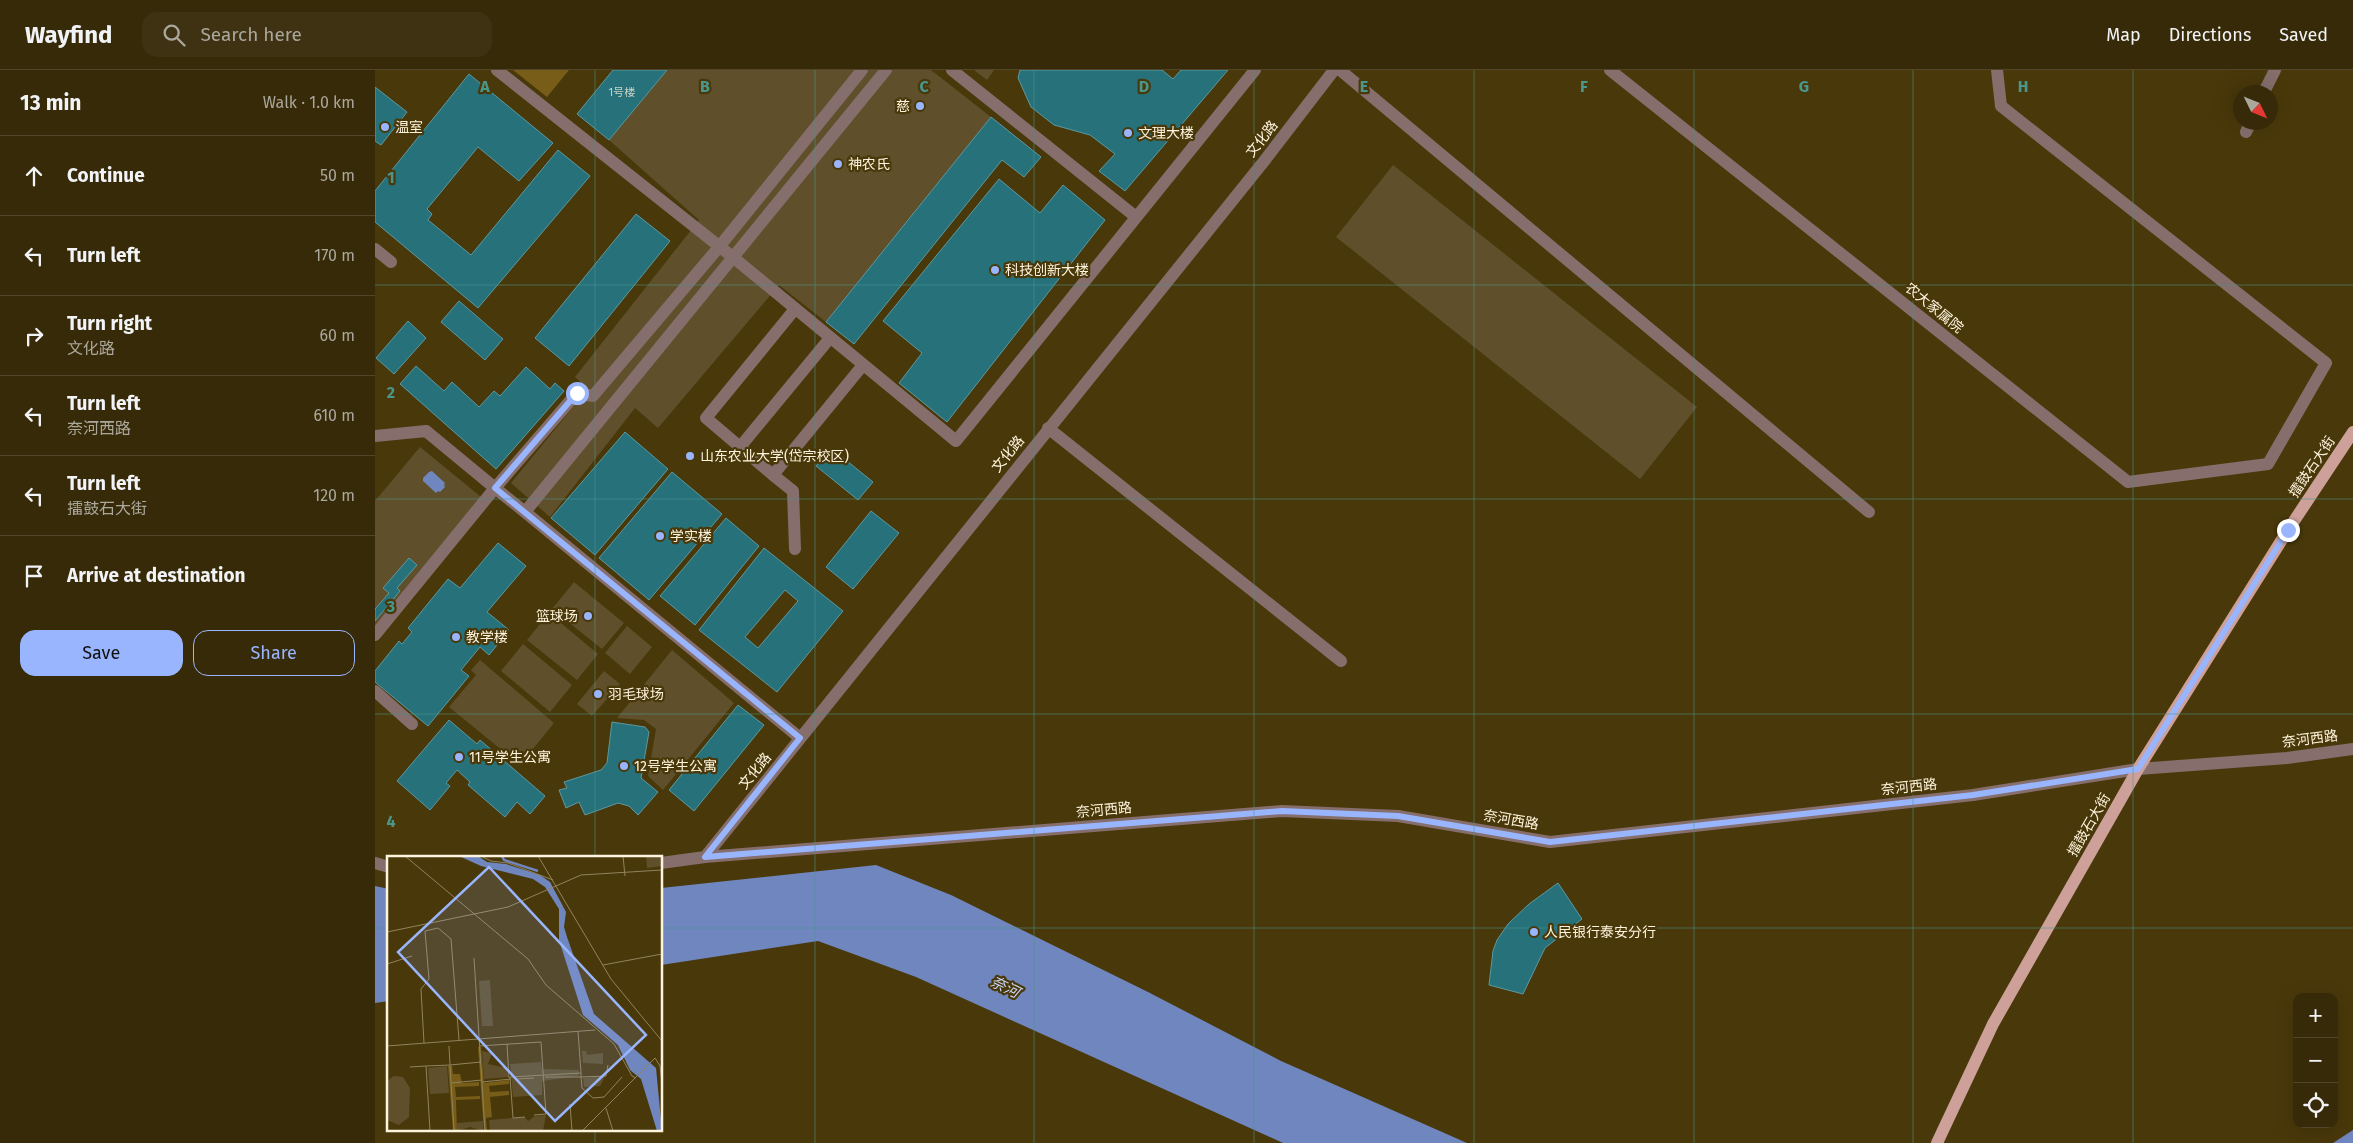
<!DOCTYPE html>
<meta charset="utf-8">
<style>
body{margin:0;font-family:"Fira Sans","Noto Sans SC",sans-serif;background:#3e3212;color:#f1f3f6}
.controls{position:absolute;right:15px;bottom:15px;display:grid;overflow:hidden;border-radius:10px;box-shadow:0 5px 20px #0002}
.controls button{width:45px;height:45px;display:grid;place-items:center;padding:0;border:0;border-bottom:1px solid #514629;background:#372a08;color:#f1f3f6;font:25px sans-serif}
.compass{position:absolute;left:1858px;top:15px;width:45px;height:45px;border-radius:50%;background:#372a08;box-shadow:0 5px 20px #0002;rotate:133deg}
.stop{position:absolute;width:15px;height:15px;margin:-11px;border:4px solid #99b5fd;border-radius:50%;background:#fff}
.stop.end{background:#99b5fd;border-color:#fff;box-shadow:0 1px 5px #0008}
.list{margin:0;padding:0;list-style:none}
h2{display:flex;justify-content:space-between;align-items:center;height:65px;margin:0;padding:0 20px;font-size:21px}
h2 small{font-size:16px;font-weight:400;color:#aaa79c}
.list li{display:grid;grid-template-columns:32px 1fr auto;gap:15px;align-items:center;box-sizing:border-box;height:80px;padding:0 20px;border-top:1px solid #514629}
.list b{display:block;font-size:19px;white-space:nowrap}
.list p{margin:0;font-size:16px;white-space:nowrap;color:#aaa79c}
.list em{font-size:16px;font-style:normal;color:#aaa79c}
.actions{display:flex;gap:10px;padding:15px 20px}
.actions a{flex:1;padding:11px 0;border:1px solid #99b5fd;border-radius:15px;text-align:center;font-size:18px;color:#99b5fd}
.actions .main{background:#99b5fd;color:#111}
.icon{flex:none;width:28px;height:28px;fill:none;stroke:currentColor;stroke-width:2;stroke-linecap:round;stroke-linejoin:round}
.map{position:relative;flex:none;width:1978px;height:1073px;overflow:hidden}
header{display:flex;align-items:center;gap:30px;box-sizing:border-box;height:70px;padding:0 25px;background:#372a08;border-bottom:1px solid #514629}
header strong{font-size:24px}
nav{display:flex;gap:28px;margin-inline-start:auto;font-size:18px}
.search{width:350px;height:45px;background:#3e3212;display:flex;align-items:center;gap:12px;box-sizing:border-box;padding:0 18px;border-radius:15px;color:#aaa79c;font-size:19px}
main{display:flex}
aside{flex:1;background:#372a08}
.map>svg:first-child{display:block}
.green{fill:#5f502b}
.forest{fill:#775d17}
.water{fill:#7086bf}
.building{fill:#27717b;stroke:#5c99a2;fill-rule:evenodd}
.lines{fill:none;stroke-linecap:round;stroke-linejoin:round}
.minor{stroke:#856e6b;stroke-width:12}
.major{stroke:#cda099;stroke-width:12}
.route{stroke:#99b5fd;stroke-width:6}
.grid{fill:none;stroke:#4b968a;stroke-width:1;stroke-opacity:0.55}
.poi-dot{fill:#99b5fd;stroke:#49380a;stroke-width:2}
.labels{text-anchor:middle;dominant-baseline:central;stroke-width:4.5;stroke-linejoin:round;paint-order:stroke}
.number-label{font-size:11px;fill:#c8d3c4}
.poi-label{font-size:14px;fill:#fef4dd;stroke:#49380a;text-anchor:start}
.street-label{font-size:14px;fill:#fef4dd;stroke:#49380a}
.water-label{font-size:15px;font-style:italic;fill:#c9d7f8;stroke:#49380a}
.inset-river{fill:none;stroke:#7086bf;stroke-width:2.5}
.inset-road{fill:none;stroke:#91835e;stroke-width:1}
.view{fill:#99b5fd;fill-opacity:0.15;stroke:#99b5fd;stroke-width:2.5}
.inset-edge{fill:none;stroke:#fef4dd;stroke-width:2.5}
.grid-label{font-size:16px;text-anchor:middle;font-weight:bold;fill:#4b968a;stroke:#49380a;stroke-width:4.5;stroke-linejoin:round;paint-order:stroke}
</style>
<header>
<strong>Wayfind</strong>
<div class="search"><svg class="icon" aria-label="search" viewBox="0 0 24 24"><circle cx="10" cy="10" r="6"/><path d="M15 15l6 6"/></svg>Search here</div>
<nav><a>Map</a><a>Directions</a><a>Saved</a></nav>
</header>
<main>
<aside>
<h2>13 min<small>Walk · 1.0 km</small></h2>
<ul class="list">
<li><svg class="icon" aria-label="ahead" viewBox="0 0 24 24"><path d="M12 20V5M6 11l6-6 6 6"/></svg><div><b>Continue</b></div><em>50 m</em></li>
<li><svg class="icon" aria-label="left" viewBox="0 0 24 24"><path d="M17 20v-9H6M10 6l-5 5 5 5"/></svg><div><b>Turn left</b></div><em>170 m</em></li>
<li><svg class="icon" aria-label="right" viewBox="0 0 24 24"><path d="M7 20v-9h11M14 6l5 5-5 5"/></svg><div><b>Turn right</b><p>文化路</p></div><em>60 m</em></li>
<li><svg class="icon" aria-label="left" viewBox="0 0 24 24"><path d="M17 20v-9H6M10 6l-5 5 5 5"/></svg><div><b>Turn left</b><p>奈河西路</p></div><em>610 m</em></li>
<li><svg class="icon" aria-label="left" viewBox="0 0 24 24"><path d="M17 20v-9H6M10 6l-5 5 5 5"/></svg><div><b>Turn left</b><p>擂鼓石大街</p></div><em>120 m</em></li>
<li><svg class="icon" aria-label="arrive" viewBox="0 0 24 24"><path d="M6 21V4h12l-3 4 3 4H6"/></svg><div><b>Arrive at destination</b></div></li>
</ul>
<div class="actions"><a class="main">Save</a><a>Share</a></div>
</aside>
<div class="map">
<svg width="1978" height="1073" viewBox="0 0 1978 1073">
<rect width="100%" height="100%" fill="#49380a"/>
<path class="green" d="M292,0h264l60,47 -165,205 -47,-37 -121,143 -23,-20 -85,109 -39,-34 77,-94 -13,-12 124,-157 -90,-80z
M599,0h20l-7,10z
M1018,95l304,242 -57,72 -304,-242z
M45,377l61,50 -106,129v-125z
M199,512l50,41 -22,26 -50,-40z
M174,543l49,41 -21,26 -50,-40z
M252,556l25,21 -22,27 -25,-21z
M148,574l49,41 -22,27 -49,-41z
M297,580l62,53 -71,87 -15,-14 8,-47 -12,-9 -27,-2z
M105,590l74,63 -34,42 -71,-58 27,-32 -5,-5z
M229,601l16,13 -28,32 -15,-12z"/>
<path class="forest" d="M138,0h56l-22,27z"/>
<path class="water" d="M57,401l13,12 -1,2 1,2 -5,5 -2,-1 -2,2 -13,-12v-3l6,-6z
M501,795l75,30 197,97 133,69 186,82h-184l-367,-166 -98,-36 -157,24v-77z
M0,816l14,3v112l-14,2z
M1978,1060v13h-20z"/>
<path class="building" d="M238,0h54l-58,70 -32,-26z
M645,0h142l11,9 8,-9h47l-103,121 -26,-20 16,-17 -25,-19 -36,-10 -23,-18 -13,-29z
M94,4l84,69 -34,38 -41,-34 -51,62 5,5 -4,6 43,35 87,-105 32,26 -112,132 -103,-86v-31z
M0,17l32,25 -26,33 -6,-4z
M616,47l50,40 -17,20 -22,-17 -148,184 -28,-22z
M624,109l41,34 23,-28 42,35 -158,202 -48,-39 23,-30 -39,-32z
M261,144l34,27 -101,125 -34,-28z
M84,231l44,38 -18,21 -44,-38z
M33,251l18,17 -32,36 -18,-16z
M41,296l28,25 8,-9 27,25 15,-16 6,5 26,-29 24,22 5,-6 9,8 -68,78 -96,-85z
M250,362l43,37 -73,86 -44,-37z
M456,378l42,34 -15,18 -42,-34z
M297,402l50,42 -73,86 -50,-42z
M496,441l28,22 -46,56 -27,-22z
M351,448l33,28 -64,79 -35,-29z
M123,473l28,23 -39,46 22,18 -20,25 -9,-8 -19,23 8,6 -41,50 -53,-44v-11l24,-30 3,3 10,-12 -4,-4 40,-49 12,9z
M389,478l79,63 -66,81 -78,-62zM410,520l13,11 -40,47 -13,-11z
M34,488l8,7 -20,23 3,3 -25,30v-12l14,-16 -6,-5z
M363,635l26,20 -70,86 -25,-21z
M74,650l28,24 3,-4 65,56 -15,18 -13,-12 -12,15 -37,-32 2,-3 -13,-12 -11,13 4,3 -20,24 -33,-29z
M237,652l33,5 4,5 -8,46 17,14 -20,23 -9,-9 -11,-3 -33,12 -6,-13 -13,6 -7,-18 8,-2 -3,-6 37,-12 6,-7z
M1183,813l24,36 -37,29 -22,46 -34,-9 4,-34 4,-11 11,-16 21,-20z"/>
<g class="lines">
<path class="minor" d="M122,0l237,188 222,183 299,-371
M577,0l184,147
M965,0l529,442
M1235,0l518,412 140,-18 58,-101 -325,-257 -4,-36
M1889,22l11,-22
M1871,62l5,-10
M0,179l16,13
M420,239l-89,109 67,57 90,-110
M673,358l293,233
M0,366l51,-5 69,57 -120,147
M365,377l90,-109
M398,405l20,16 2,58
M150,442l-30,-24 82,-95 16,3 126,-149 143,-177
M0,621l37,33
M425,668l-275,-226 361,-442
M330,787l560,-697 69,-90
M0,793l14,4
M286,793l44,-6 577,-46 116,5 152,26 423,-47 165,-26 149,-11 66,-9"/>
<path class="major" d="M1562,1073l56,-119 145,-255 150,-239 65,-98"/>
</g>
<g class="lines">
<path class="route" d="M202,323l-82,95 305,250 -95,119 577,-46 116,5 152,26 423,-47 165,-26 150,-239"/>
</g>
<path class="grid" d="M220,0v787M440,0v1073M659,0v1073M879,0v1073M1099,0v1073M1319,0v1073M1538,0v1073M1758,0v1073M0,215h1978M0,429h1978M0,644h1978M0,858h14M286,858h1692M220,1059v14"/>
<g class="poi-dot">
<circle cx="545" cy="36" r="5"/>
<circle cx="10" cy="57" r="5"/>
<circle cx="753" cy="63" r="5"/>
<circle cx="463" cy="94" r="5"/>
<circle cx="620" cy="200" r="5"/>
<circle cx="315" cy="386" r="5"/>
<circle cx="285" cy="466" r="5"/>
<circle cx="213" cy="546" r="5"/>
<circle cx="81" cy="567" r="5"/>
<circle cx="223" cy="624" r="5"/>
<circle cx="84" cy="687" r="5"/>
<circle cx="249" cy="696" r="5"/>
<circle cx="1159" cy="862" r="5"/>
</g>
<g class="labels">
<g class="number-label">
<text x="247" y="22">1号楼</text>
</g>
<g class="poi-label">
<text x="535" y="36" text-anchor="end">慈</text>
<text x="20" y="57">温室</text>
<text x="763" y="63">文理大楼</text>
<text x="473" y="94">神农氏</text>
<text x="630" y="200">科技创新大楼</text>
<text x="325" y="386">山东农业大学(岱宗校区)</text>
<text x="295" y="466">学实楼</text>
<text x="203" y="546" text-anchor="end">篮球场</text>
<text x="91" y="567">教学楼</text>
<text x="233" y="624">羽毛球场</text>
<text x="94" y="687">11号学生公寓</text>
<text x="259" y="696">12号学生公寓</text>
<text x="1169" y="862">人民银行泰安分行</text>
</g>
<g class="street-label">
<text transform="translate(887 69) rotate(-52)">文化路</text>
<text transform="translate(1559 238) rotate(39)">农大家属院</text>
<text transform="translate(633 384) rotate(-51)">文化路</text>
<text transform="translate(1937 397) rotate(-56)">擂鼓石大街</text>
<text transform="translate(1935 669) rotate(-7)">奈河西路</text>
<text transform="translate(380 701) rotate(-51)">文化路</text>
<text transform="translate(1534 717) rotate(-6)">奈河西路</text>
<text transform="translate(729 740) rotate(-5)">奈河西路</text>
<text transform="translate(1136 750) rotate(10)">奈河西路</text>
<text transform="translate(1714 755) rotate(-60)">擂鼓石大街</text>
</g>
<g class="water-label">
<text transform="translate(630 917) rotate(26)">奈河</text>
</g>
</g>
<g transform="translate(12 786)">
<rect width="275" height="275" fill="#49380a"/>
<path d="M259,0h16v10l-15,2zM103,124l3,46h-11l-3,-45zM95,195l10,2 -4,11 19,4 2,9 -25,2zM195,195h4l1,4 16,-2v11l-20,-1zM154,206l1,7 37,1v6l-37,5v14l-29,2 -3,-33zM60,210l2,27 -19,1 -2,-26zM7,220l9,1 7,11 -1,29 -10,8 -12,-5v-39zM218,220l-5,10 -16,1 -1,-9zM159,259l-3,16h-53l-1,-11 35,-3 4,4 7,-5zM96,265v10l-13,-4 -13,4v-8z" fill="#5f502b"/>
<path d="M91,191h3l3,36 25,-3v4l-20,2 1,6 19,-1v4l-19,2 2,20 -6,1 1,13h-3zM61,210h4l1,8h7l2,9 17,-1v4l-24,1 1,10 24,-1v3l-24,1 1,31h-4z" fill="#775d17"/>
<path d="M72,0h19l9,6 19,2 34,11 10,7 16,30 -2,15 3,10 27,77 62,54 6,63h-5l-16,-52 -11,-9 -12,-25 -35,-30 -24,-75v-31l-14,-22 -12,-8 -52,-13z" fill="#7086bf"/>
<path class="inset-river" d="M115,0l2,4 34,11"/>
<path class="inset-road" d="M18,0l123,103 18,26 68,59 18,32 4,2M94,0l10,5 17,2 45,17M151,0l73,123 51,62M236,0l2,20M0,76l121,-25 73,-32 81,-5M87,102l11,173M0,108l25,-8M216,109l59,-11M37,187l-3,-54 8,-10 -4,-48 13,-3 13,11 8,101M120,188l2,34M0,190l208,-16M92,190l62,-4 5,72 -12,1M221,209l-2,11 -25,1 1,11 11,10 11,-1 18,-20M23,211l16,-1M158,221h36v-4M130,223l17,-1M95,226l29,-3M64,227l31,-3M183,248l2,27M219,252l7,23M138,261l-12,1 -3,-41 71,-4 -3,-42M43,275l-4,-65 24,-1 -1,-19M67,275l-4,-66 31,-3M195,275l73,-73 5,8 2,18"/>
<path class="view" d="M102,11l157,168 -91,86 -157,-169z"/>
<rect width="275" height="275" class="inset-edge"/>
</g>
<g class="grid-label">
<text x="110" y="22">A</text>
<text x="330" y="22">B</text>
<text x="549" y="22">C</text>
<text x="769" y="22">D</text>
<text x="989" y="22">E</text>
<text x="1209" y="22">F</text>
<text x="1429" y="22">G</text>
<text x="1648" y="22">H</text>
<text x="16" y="113">1</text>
<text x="16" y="328">2</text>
<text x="16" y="542">3</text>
<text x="16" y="757">4</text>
</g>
</svg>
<div class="controls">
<button>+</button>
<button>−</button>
<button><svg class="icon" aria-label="locate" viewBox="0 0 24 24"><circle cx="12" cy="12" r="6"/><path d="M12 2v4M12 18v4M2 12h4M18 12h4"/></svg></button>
</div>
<svg class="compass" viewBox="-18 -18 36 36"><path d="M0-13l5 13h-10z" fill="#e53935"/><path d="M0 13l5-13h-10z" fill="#aaa79c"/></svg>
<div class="stop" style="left:202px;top:323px"></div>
<div class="stop end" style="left:1913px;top:460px"></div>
</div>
</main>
